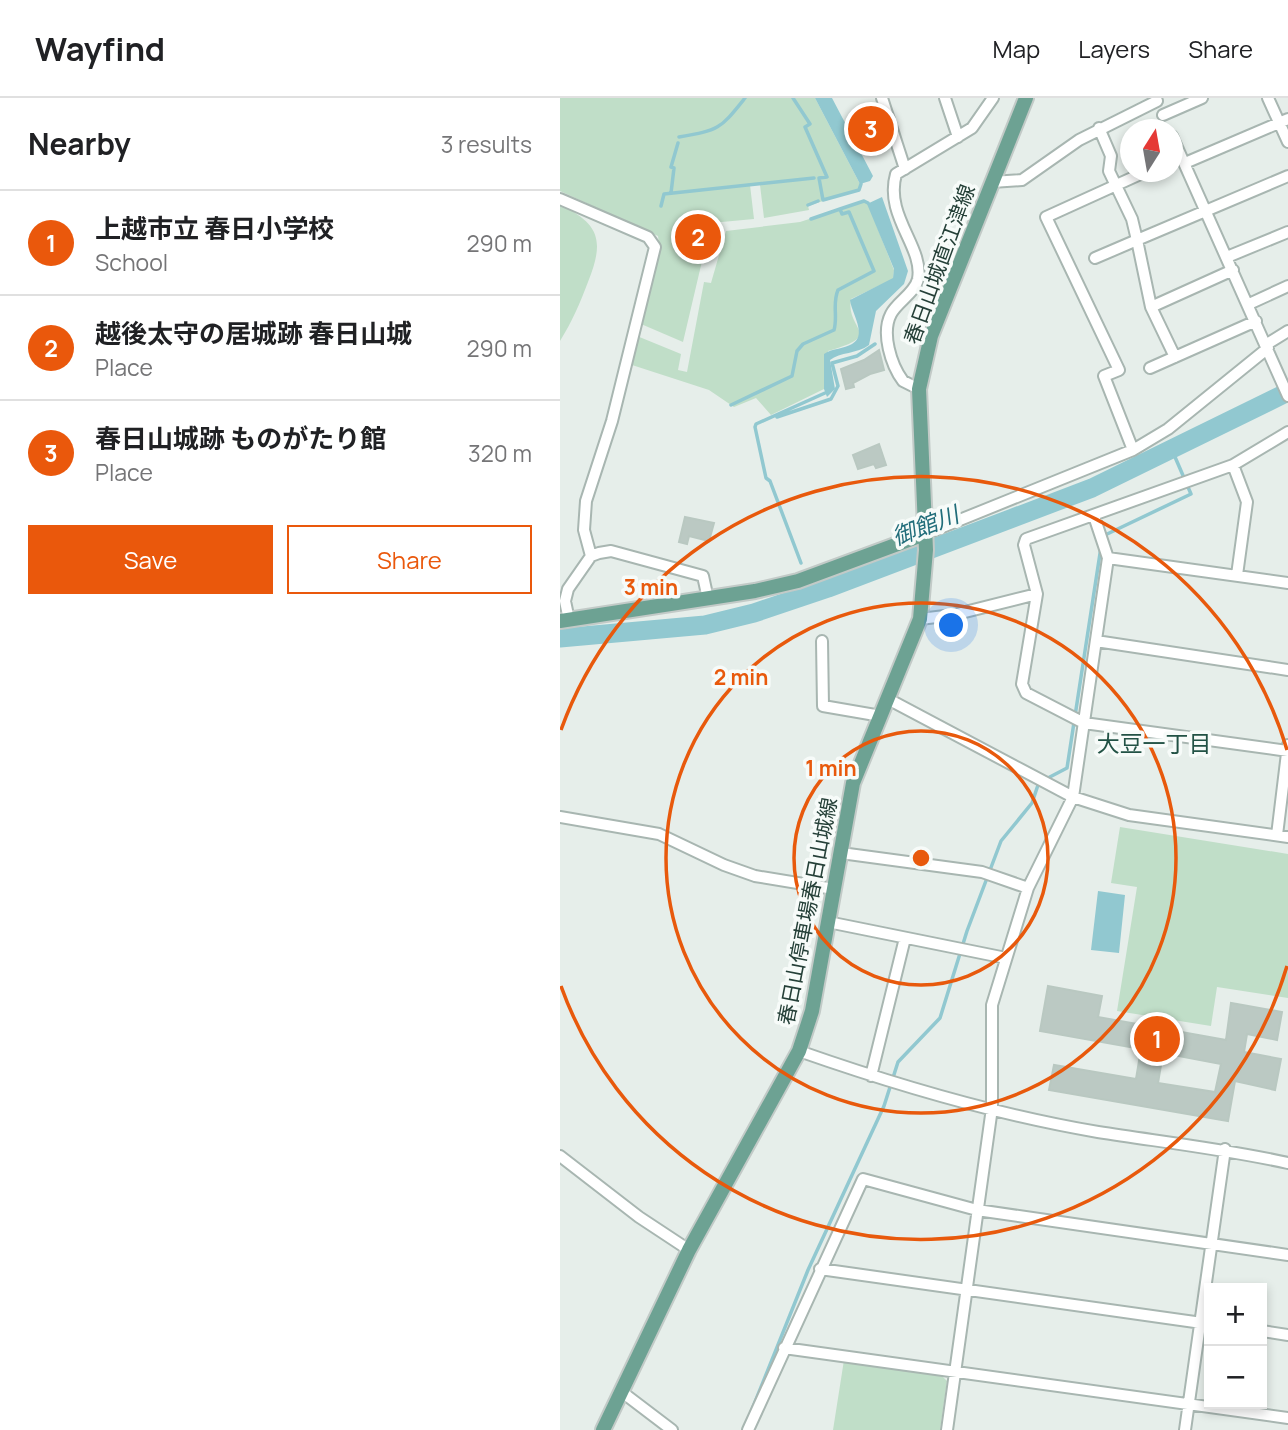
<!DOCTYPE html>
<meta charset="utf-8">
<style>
body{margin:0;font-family:Manrope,"Noto Sans JP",sans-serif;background:#f2f2f2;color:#202124}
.controls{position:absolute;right:21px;bottom:21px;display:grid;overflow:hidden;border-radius:0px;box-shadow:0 4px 10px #0003}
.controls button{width:63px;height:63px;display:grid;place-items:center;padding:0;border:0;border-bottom:2px solid #e0e0e0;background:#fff;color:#202124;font:35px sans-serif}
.compass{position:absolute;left:560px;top:21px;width:63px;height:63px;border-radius:50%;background:#fff;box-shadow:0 4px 10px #0003;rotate:11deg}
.you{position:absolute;left:392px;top:528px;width:24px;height:24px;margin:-18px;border:5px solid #fff;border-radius:50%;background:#1a73e8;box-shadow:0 0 0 10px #1a73e833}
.badge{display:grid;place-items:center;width:46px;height:46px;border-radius:50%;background:#ea580c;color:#fff;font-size:23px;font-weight:700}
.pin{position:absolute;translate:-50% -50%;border:4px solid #fff;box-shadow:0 2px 7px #0006}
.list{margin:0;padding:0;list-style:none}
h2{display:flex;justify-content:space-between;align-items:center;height:91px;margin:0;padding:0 28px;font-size:30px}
h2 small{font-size:23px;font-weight:400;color:#757577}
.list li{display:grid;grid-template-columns:46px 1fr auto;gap:21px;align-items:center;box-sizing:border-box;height:105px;padding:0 28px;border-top:2px solid #e0e0e0}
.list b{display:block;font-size:26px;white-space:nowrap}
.list p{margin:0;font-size:23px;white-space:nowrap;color:#757577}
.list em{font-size:23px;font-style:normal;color:#757577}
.actions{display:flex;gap:14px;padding:21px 28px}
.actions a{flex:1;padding:16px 0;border:2px solid #ea580c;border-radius:0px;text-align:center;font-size:24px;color:#ea580c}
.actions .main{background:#ea580c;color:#fff}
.map{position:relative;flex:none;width:728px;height:1332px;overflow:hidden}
header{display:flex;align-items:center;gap:42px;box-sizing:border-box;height:98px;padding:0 35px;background:#fff;border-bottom:2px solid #e0e0e0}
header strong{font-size:33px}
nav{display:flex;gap:38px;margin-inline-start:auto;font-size:24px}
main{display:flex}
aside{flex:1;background:#fff}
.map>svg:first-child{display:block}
.green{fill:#c0dec8}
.water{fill:#91c8d0}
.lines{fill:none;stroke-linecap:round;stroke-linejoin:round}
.stream{stroke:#91c8d0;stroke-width:3.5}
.river{stroke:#91c8d0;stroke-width:19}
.building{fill:#bbc9c3;stroke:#b9c8c1;stroke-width:2;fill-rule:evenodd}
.minor-casing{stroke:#a8b6b1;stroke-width:14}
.major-casing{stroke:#c2cac7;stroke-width:18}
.minor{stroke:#fff;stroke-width:10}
.major{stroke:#6da293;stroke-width:14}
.ring{fill:none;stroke:#e8590c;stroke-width:3.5}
.labels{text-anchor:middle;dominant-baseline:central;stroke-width:7;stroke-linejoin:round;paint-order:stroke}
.street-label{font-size:21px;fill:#254038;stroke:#f7fbf9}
.water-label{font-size:23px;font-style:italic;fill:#216d7a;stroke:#f7fbf9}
.neighbourhood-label{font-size:23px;fill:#225245;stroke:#f7fbf9}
.centre{fill:#e8590c;stroke:#f7fbf9;stroke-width:3.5}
.ring-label{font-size:21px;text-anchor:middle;font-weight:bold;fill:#e8590c;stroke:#f7fbf9;stroke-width:7;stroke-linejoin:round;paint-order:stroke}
</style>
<header>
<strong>Wayfind</strong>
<nav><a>Map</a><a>Layers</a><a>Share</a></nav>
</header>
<main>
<aside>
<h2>Nearby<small>3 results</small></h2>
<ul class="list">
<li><span class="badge">1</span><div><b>上越市立 春日小学校</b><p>School</p></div><em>290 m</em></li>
<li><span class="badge">2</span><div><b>越後太守の居城跡 春日山城</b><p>Place</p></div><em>290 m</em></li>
<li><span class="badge">3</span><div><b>春日山城跡 ものがたり館</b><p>Place</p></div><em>320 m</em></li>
</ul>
<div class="actions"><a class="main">Save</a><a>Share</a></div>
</aside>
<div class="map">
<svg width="728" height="1332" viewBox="0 0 728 1332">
<rect width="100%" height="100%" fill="#e6eeea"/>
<path class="green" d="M0,0h255l45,86 -1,5 -51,17 1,4 -45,8 -4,-33h-10l4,34 -43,4 -28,119 -42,-18 19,-73 -2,-15 -98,-45z
M304,103l4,3 26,66 -1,9 -42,20c-6,31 35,36 -23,52l-4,38 -53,26 -15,-17 -22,9 -25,-17 -77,-25 5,-29 44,18 -3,16 9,2 17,-90 7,1 15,-52 74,-9z
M0,107c41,19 44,37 28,77 -8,21 -16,40 -28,59z
M560,729l168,27v144l-71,-11 -6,39 -94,-15 20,-124 -26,-4z
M284,1262l96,14 7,7 -7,49h-107z"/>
<path class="water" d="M255,0h17l41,78 -3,5 -10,3z
M322,99l26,74 -4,13 -28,27 -7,34c-12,9 -29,7 -39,15l5,29 -8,8 -3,-8v-35c9,-6 20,-5 28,-10 16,-9 -1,-32 -2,-44l43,-22 1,-9 -27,-65z
M538,793l27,4 -6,58 -28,-3z"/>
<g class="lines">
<path class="stream" d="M233,0l17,26 -5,3 22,50 -8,1 4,22 36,-10 2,-6
M119,39c41,-7 41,-8 66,-39
M111,95l3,-25 -3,-1 7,-24
M248,107l10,-4
M101,108l3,-12 150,-16
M251,121l29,-10
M171,307l61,-29 5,-25 6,-7 31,-14c4,-14 -2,-26 4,-40l36,-19 -25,-59 -7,2 -2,-5 24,-8 4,2
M217,319l54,-18 7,-13 -6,-23 25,-7 18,-12
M543,438l88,-42 -19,-44
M241,465l-31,-82 -4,-3 -11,-51 1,-3 69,-31
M486,681l21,-11 34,-221
M191,1314l57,-142 76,-164 14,-44 42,-44 27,-87 34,-90 31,-38 7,-21"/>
<path class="river" d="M0,540l145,-13 49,-12 74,-25 264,-100 196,-96"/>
</g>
<path class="building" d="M306,8l21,40 -10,6 -22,-41z
M319,252l5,20 -14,4 -17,9 1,4 -8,2 -5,-20 23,-9z
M319,346l7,21 -10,3 -2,-4 -16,5 -5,-14z
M125,419l29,6 -5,18 -20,-5 -2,8 -8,-2z
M488,888l54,10 -4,21 128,23 5,-37 51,9 -5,28 -30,-6 -3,18 37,7 -6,31 -40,-9 -7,40 -179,-31 5,-25 82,14 5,-30 -101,-18zM603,955l58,11 -6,28 -57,-9z"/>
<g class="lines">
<g class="minor-casing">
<path id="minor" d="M322,0l23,71
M385,0l13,39
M708,0l20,44
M603,17l39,-17
M612,38l116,260
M625,65l103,-44
M432,84l30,-2 57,-40 78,-39
M0,101l88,38 7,10 -43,174 -26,80 -2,29 7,26
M667,159l61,-25
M535,160l42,-18 -5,-21 -23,-48 2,-15 -12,-28
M689,206l39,-18
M591,209l82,-37
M707,246l21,-13
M615,259l-24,-50 -14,-67 151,-64
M590,270l106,-47
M359,291l-16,-8c-12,-16 -22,-48 -12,-67 6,-12 24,-21 27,-35 6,-32 -34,-63 -22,-105l76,-46 21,-30
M728,334l-55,33 -207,74 -2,6 13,49 -15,90 4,9 58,30 204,28
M573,352l-29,-74 15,-6 -73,-153 99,-45
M673,367l14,37 -10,73
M365,436l208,-84 35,-21 100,-81
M548,460l180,25
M360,521l33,-4 84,-21
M9,522l-4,-19 3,-12 23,-33 8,-3 12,-2 92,25 5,23
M262,543l1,65 58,10
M536,543l192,29
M328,601l185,98 56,18 159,22
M0,719l99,17 65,31 31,11 79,13
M717,737l11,-90
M281,755l141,19 46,16
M268,824l178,36
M239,953c97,34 198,64 299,81 64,10 127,17 190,31
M311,978l34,-138
M0,1058l79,61 50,33
M260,1171l389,55
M702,1233l26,4
M224,1250l504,70
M62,1294l50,38
M188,1332l115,-251 114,31 311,45
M387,1332l45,-322v-103l36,-117 45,-91 35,-239 -14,-42
M625,1332l40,-281"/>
</g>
<g class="major-casing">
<path id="major" d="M0,523l195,-30 43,-10 127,-47
M43,1332l86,-180 110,-199 13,-40 41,-228 67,-164 6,-69 -7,-161 12,-53 95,-238"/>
</g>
<use href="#minor" class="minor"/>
<use href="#major" class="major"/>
</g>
<g class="ring">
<circle cx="361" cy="760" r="127"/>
<circle cx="361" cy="760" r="255"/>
<path d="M727 868A382 382 0 0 1 1 888M1 632A382 382 0 0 1 727 652"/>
</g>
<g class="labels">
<g class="street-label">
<text transform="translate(379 166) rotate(-70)">春日山城直江津線</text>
<text transform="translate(247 813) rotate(-79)">春日山停車場春日山城線</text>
</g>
<g class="water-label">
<text transform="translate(365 427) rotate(-21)">御館川</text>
</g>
<g class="neighbourhood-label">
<text x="594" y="645">大豆一丁目</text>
</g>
</g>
<circle cx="361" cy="760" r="10" class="centre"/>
<g class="ring-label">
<text x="91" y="497">3 min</text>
<text x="181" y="587">2 min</text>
<text x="271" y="678">1 min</text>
</g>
</svg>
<div class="controls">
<button>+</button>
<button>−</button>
</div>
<svg class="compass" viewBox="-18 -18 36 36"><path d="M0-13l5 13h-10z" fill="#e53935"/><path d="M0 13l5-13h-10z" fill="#757577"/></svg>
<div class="you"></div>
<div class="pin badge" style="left:597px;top:941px">1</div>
<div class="pin badge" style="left:138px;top:139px">2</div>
<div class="pin badge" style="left:311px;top:31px">3</div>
</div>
</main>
